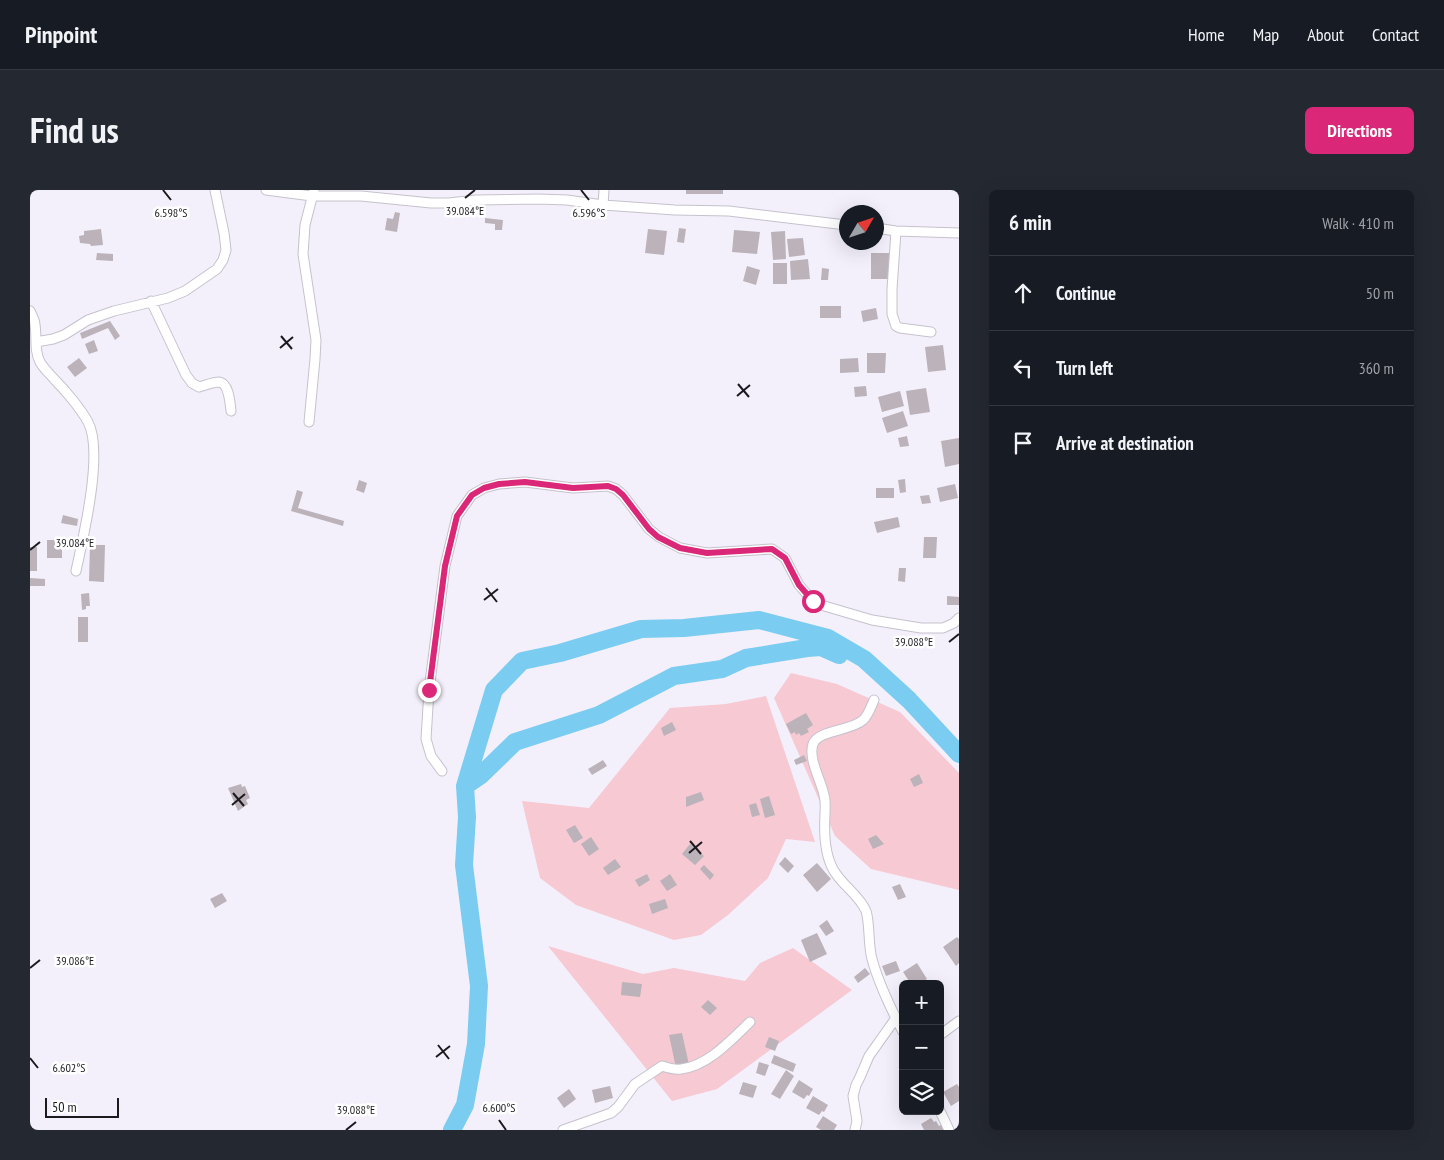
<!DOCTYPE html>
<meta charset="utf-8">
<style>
body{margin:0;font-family:"PT Sans Narrow",sans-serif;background:#242831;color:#f1f3f6}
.controls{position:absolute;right:15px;bottom:15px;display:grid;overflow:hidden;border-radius:8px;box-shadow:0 5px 20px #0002}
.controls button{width:45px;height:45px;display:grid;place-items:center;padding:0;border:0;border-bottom:1px solid #363941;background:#171b24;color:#f1f3f6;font:25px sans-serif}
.compass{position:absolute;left:809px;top:15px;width:45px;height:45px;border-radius:50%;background:#171b24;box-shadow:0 5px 20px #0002;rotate:51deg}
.scale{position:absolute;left:15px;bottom:12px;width:74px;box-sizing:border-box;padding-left:5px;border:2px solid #1b1a1e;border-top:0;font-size:14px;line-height:18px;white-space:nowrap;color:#1b1a1e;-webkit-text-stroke:4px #fff;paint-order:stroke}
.stop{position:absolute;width:15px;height:15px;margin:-11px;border:4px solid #db2777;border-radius:50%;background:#fff}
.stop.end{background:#db2777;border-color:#fff;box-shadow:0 1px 5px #0008}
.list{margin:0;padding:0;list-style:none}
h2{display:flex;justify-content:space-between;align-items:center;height:65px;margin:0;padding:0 20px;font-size:21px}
h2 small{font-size:16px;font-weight:400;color:#9ea1a6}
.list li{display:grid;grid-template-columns:32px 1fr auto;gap:15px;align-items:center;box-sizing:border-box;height:75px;padding:0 20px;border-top:1px solid #363941}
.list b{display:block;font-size:19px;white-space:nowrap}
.list em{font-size:16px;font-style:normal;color:#9ea1a6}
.icon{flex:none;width:28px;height:28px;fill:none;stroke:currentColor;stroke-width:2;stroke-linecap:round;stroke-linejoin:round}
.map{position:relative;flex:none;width:929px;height:940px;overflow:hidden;border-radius:8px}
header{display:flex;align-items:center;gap:30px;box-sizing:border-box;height:70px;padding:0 25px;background:#171b24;border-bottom:1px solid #363941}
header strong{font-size:24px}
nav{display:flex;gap:28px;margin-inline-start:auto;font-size:18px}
.intro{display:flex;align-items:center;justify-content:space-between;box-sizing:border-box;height:120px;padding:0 30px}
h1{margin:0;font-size:35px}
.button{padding:12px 22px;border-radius:8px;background:#db2777;color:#fff;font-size:18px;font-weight:700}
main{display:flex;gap:30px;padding:0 30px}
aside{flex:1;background:#171b24;border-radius:8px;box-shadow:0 5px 20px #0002}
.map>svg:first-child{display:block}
.green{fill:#f6c9d3}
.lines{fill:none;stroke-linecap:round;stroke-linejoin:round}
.river{stroke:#7accf1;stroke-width:18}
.building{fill:#bcb2ba}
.minor-casing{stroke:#c5c2cd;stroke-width:11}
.minor{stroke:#fff;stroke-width:9}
.route{stroke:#db2777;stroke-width:6}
.ticks{fill:none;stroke:#1b1a1e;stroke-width:2}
.ticks-label{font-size:12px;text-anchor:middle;fill:#1b1a1e;stroke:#fff;stroke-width:5;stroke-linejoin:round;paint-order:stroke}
</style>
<header>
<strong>Pinpoint</strong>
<nav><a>Home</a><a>Map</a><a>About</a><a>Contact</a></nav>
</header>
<div class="intro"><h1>Find us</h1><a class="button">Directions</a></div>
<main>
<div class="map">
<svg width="929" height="940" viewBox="0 0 929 940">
<rect width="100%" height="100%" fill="#f3f0fb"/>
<path class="green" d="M761,483l46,11 63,28 59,61v117l-88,-21 -36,-33 -61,-138z
M736,506l49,146 -29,-3 -18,39 -40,37 -27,20 -27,5 -98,-35 -36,-27 -18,-77 67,7 81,-100 56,-4z
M518,756l95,28 31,-6 71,13 15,-18 33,-15 59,42 -135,99 -45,12z"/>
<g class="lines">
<path class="river" d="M435,596l16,-11 34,-33 84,-27 75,-39 48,-7 24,-11 61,-10 14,-1 18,8
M422,940l13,-25 11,-61 3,-58 -15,-121 3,-48 -2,-31 29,-96 28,-29 38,-8 81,-24 43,-1 75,-8 69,18 36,21 45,41 50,54"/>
</g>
<path class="building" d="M656,0h37v4h-37z
M365,22l5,1 -3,19 -12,-2 2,-12 6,1z
M455,28l18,2 -1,10h-7v-6l-10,-1z
M649,38l7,1 -2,14 -7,-1z
M71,39l2,16 -12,1 -1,-2 -10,-1 -1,-7 5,-1v-4z
M618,39l19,2 -3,24 -19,-2z
M704,40l26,2 -3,22 -25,-2z
M755,41l1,28 -13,1 -2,-28z
M773,48l2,17 -16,2 -2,-18z
M67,63l16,1v7l-17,-1z
M841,63h20v26h-20z
M778,69l2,20 -19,1 -1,-19z
M743,73h14v21h-14z
M717,76l13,4 -4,15 -13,-4z
M792,78l7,1 -1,11h-7z
M790,116h21v12h-21z
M846,118l2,11 -15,3 -2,-11z
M80,131l10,15 -5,4 -7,-12 -26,11 -2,-6z
M64,150l4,11 -9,3 -4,-10z
M913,155l3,25 -18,2 -3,-25z
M837,163h19l-1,20h-18z
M49,168l8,10 -12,9 -8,-10z
M828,168l1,14 -19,1v-14z
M836,196l1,10 -12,1 -1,-10z
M896,198l4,24 -20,3 -4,-24z
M870,201l4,15 -22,6 -4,-15z
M873,221l5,15 -21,7 -5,-15z
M877,246l2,10 -9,1 -2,-9z
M929,248v26l-14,3 -4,-26z
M875,289l1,13 -6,1 -2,-13z
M329,290l8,3 -3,10 -8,-3z
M925,294l3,14 -18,4 -3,-14z
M846,298h18v10h-18z
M267,300l6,2 -5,16 46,13 -1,5 -52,-15z
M899,305l2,8 -9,1 -2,-8z
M33,325l15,4 -1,7 -16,-3z
M868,327l2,10 -23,6 -3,-11z
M894,347h13l-1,21h-13z
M17,350h15v18h-15z
M60,355h15l-1,37 -15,-1z
M0,357h7v24h-7z
M869,378h7l-1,14 -7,-1z
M0,388l15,1v7h-15z
M59,403l1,13h-4v3l-4,1 -1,-16z
M917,406l12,1v8h-12z
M48,427h10v25h-10z
M776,523l7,12 -6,4 2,3 -8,4 -2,-3 -3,2 -1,-3 -4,2 -5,-10z
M642,532l4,8 -12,6 -3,-8z
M774,565l3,6 -11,4 -2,-5z
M573,570l4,6 -15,9 -4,-6z
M889,584l4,9 -9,4 -4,-8z
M211,594l1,3 3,-1 5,12 -4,2 2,4 -10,7 -10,-23z
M671,602l3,8 -18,7v-10z
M739,606l6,19 -10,3 -5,-19z
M726,613l4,12 -8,2 -3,-12z
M545,635l8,13 -9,5 -8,-13z
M846,645l8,9 -11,5 -5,-10z
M561,647l8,12 -10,7 -8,-12z
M660,654l14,12 -9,9 -13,-11z
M755,667l9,9 -6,7 -9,-9z
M585,669l6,8 -13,8 -5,-7z
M787,673l14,16 -14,13 -14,-17z
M674,675l10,10 -4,5 -10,-11z
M617,684l3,6 -11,7 -4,-7z
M640,684l7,11 -10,6 -7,-10z
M870,694l6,13 -8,3 -6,-13z
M192,703l5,8 -12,7 -5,-9z
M635,709l3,9 -16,6 -3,-10z
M797,730l7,11 -8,5 -7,-10z
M787,743l10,21 -17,8 -9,-22z
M927,747l2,2v24l-3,3 -13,-19z
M866,771l4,10 -14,5 -4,-10z
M887,773l10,16 -8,5h-8l-8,-12z
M835,778l5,6 -12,9 -4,-6z
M592,792l20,2 -2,13 -19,-2z
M678,810l9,8 -7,7 -9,-8z
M652,843l7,32 -13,3 -7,-33z
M739,847l10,4 -4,10 -10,-4z
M744,865l22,9 -3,8 -22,-9z
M729,872l10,3 -4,11 -9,-3z
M756,880l8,6 -14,23 -9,-5z
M769,890l14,9 -4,7 -2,-1 -3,4 -12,-7z
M713,892l14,4 -4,12 -14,-4z
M927,894l2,3v14l-8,5 -8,-14z
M580,896l3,12 -18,5 -3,-13z
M539,899l7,10 -12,9 -7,-10z
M783,906l15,9 -4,7 -2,-1 -3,4 -13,-7z
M793,926l14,9 -3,5h-13l-5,-3z
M901,928l3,4 2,-1 3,5 3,-2 4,6h-22l-3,-6z"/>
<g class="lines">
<g class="minor-casing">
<path id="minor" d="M236,0l46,6h49l70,7h18l27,-3 62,-1 29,1 36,5 72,5 54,1 117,14
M573,15l1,-15
M846,38l20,3 63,2
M866,41l-4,58v25l4,12 4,2 31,4
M121,111l35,74 6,8 7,4c5,-1 14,-5 20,-5 10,1 11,21 12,29
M0,121c2,4 5,9 5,14 2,12 -1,26 5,37 4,7 10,12 15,18 10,10 26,29 33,42 16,30 -5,116 -12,149
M6,152l17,-3 11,-4 24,-15 26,-9 54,-13 17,-7 32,-22 6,-9 3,-10 -2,-17 -9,-43
M279,232l6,-63 1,-19 -13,-86 2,-29 9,-35
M844,510c-3,7 -6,16 -11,20 -12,11 -45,10 -50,24 -5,15 8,36 11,51 2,6 1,13 1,19 -1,17 -1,39 8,55 8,16 26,25 33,42 4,12 2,34 6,48 7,26 19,50 31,73
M412,581l-11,-15 -5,-17 3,-49 16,-124 12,-50 15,-21 12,-7 15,-4 26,-2 48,6 35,-2 8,3 7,6 26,34 10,8 21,11 27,5 65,-4 13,9 14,27 14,16 8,4 51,15 49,8h22l11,-5 5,-5
M910,845l19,-14
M910,921l9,19
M533,940l48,-17 7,-6 17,-23 27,-18c6,2 13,4 19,3 27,-3 50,-29 69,-47
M825,940l2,-9 -4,-25 3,-11 4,-8 9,-21 27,-38"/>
</g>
<use href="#minor" class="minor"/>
</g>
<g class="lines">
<path class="route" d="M399,500l16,-124 12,-50 15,-21 12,-7 15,-4 26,-2 48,6 35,-2 8,3 7,6 26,34 9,8 22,11 27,5 65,-4 13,9 14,27 14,16"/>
</g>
<path class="ticks" d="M133,0l8,10M551,0l8,10M435,8l10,-8M251,146l11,13M250,158l13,-11M708,194l11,13M707,206l13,-11M0,360l10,-8M456,398l11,14M454,410l14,-11M919,452l10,-8M203,603l11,13M202,615l13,-11M660,651l11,13M659,663l13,-11M0,778l10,-8M408,855l11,14M406,867l14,-11M0,868l8,10M469,930l7,10M316,940l10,-8"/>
<g class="ticks-label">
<text x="435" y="25">39.084°E</text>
<text x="141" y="27">6.598°S</text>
<text x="559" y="27">6.596°S</text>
<text x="45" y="357">39.084°E</text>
<text x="884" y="456">39.088°E</text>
<text x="45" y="775">39.086°E</text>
<text x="39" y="882">6.602°S</text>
<text x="469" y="922">6.600°S</text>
<text x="326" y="924">39.088°E</text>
</g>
</svg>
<div class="controls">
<button>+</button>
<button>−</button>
<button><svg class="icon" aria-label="layers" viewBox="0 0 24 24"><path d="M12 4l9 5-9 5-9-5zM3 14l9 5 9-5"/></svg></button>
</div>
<svg class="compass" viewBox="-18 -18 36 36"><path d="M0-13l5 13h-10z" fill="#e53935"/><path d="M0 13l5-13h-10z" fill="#9ea1a6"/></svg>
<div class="scale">50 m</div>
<div class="stop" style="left:783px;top:411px"></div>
<div class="stop end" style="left:399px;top:500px"></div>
</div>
<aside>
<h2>6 min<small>Walk · 410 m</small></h2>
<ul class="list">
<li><svg class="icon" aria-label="ahead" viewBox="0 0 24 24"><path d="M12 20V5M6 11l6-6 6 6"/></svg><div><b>Continue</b></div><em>50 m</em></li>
<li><svg class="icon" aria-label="left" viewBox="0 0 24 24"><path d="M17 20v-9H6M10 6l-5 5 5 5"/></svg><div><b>Turn left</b></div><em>360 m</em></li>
<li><svg class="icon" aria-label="arrive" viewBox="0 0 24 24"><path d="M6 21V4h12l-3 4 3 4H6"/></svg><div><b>Arrive at destination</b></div></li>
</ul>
</aside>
</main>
